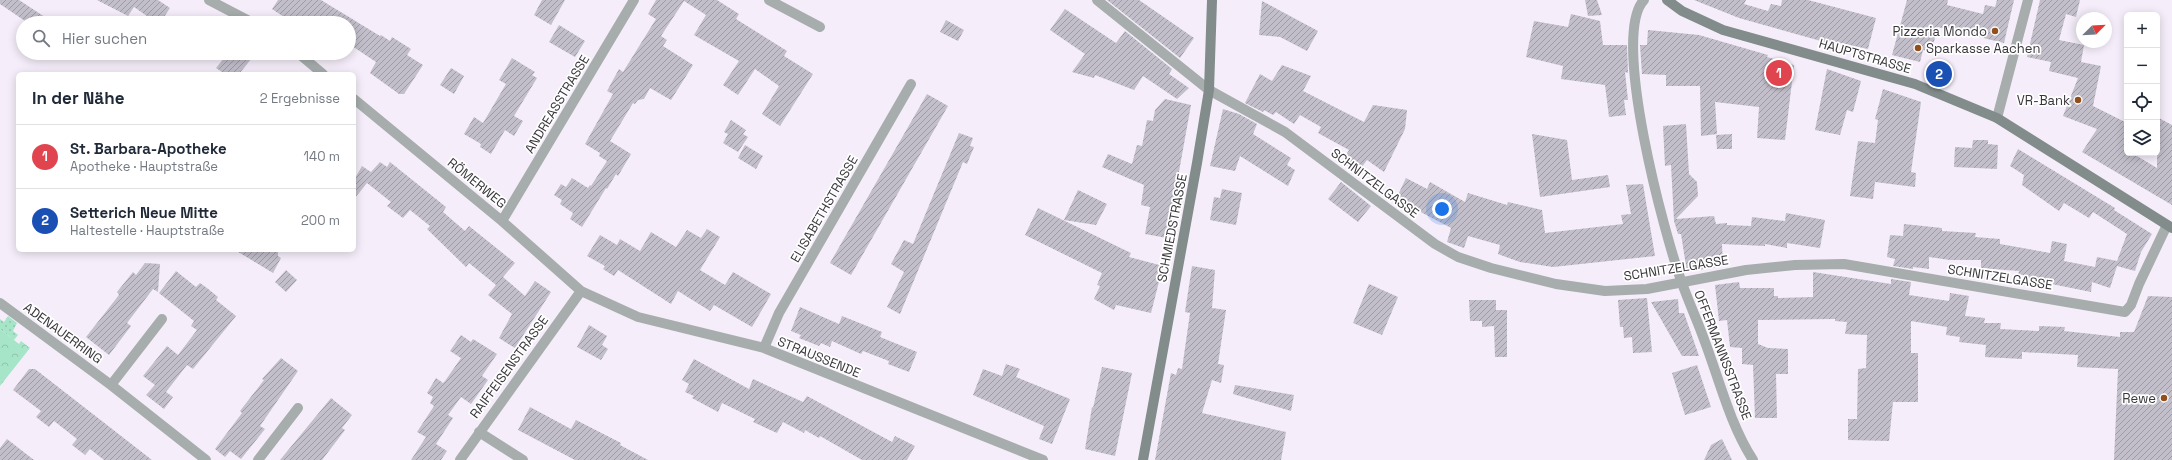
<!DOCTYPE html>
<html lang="de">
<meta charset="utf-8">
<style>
body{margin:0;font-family:"Space Grotesk",sans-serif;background:#f6f6f7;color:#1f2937}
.controls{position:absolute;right:12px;top:12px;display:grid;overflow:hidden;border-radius:6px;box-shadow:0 2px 10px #0003}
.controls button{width:36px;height:36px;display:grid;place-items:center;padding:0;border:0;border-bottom:1px solid #e0e1e3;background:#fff;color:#1f2937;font:20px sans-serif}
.compass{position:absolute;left:2076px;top:12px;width:36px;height:36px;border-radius:50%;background:#fff;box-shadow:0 2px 10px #0003;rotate:66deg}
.you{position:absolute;left:1442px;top:209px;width:14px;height:14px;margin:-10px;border:3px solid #fff;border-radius:50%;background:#1a73e8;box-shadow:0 0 0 6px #1a73e833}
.badge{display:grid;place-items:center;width:26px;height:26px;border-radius:50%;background:#d93025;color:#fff;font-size:13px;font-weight:700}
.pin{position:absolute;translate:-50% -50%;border:2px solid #fff;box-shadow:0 1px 4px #0006}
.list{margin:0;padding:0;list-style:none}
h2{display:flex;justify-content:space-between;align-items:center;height:52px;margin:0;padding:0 16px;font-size:17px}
h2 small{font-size:13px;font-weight:400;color:#747a83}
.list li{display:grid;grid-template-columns:26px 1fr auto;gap:12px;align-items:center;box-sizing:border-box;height:64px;padding:0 16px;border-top:1px solid #e0e1e3}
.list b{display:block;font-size:15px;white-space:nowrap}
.list p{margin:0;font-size:13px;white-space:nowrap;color:#747a83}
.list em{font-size:13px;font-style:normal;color:#747a83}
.icon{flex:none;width:22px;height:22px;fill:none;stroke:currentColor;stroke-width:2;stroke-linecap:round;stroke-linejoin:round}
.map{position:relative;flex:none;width:2172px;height:460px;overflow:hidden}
.search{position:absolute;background:#fff;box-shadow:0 2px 10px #0003;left:16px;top:16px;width:340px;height:44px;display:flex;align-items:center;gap:10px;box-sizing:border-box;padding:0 14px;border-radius:22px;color:#747a83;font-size:15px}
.panel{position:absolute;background:#fff;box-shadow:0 2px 10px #0003;left:16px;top:72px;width:340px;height:180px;border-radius:6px}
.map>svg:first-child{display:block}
.grass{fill:url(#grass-dots)}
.forest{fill:url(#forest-crowns)}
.building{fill:url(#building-hatch)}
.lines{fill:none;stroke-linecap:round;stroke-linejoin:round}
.street{stroke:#a6adac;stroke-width:10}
.secondary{stroke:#818c8b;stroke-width:10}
.poi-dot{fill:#914f1d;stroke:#fefefe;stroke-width:1.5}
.labels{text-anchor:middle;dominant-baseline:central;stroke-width:3.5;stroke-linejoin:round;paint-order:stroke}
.poi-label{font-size:13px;fill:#39363b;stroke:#fefefe;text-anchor:end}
.street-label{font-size:13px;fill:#39363b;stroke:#fefefe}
</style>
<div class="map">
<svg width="2172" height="460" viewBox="0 0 2172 460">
<defs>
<pattern id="grass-dots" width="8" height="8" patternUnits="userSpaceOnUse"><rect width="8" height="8" fill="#a6e5c7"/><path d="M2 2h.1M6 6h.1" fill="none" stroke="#90c5ac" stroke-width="1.8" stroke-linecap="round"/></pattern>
<pattern id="forest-crowns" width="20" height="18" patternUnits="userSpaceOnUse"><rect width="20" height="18" fill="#a6e5c7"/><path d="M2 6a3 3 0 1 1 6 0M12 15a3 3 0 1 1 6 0" fill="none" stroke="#90c5ac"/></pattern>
<pattern id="building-hatch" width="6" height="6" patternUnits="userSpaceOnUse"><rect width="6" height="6" fill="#c2beca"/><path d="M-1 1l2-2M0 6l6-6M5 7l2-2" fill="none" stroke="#9f9ba5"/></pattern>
</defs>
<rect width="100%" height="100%" fill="#f5eefa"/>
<path class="grass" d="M8,316l9,7 -4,8 5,4 -4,5 -14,-11v-10l4,3z"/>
<path class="forest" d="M0,329l19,15 2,-3 9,7 -30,38z"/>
<path class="building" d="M0,0h19l35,23h-26l-28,-19z
M97,0h61l12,8 -10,15h-3l-23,-16 -6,9z
M278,0h43l59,36 1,-1 9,6 2,-4 19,12 -4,6 16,10 -19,29h-5l-29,-21 6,-11 -27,-18v-21h-56l-21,-14z
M542,0h23l-14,25 -17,-10z
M656,0h61l22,14 -3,5 51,32 -3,5 29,18 -33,52 -18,-12 17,-28 -24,-17 -17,26 -15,-10 16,-24 -45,-26 12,-20 -22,-14 -23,35 6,4 -4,6 30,19 -22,35 -21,-12 -6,11 -6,1 -3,4 -2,-1 -23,38 21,13 -13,22 -2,-2 -9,15 -1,-1 -24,39 -12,-8 3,-6 -13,-9 2,-4 -8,-5 7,-11 5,3 6,-9 16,10 2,-3 1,1 16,-25 -8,-5 1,-3 -15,-9 28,-50 -6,-3 12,-22 4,3 33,-53 -8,-5z
M1107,0h32l55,38 -14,20z
M1585,0h12l5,15 -14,1z
M1694,0h52l-2,4 24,7 3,-7 10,2 1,-6h26l68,18 -8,31 -42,-9 2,3 -89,-25z
M1907,0h41l-1,5 36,9 2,-9 10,2 2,-7h17l-10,43 -66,-16 -7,25 -8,-2 -3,12 -28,-7z
M2040,0h40l-4,17 -10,-3 -7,26 25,5 -3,17 20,4 -8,40 34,17v30h5l25,15v-51l15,8v80l-90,-53 15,-23 -34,-13 15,-38 -29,-7 2,-9 -24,-5z
M1262,1l56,30 -11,20 -27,-14 -21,-2z
M1065,9l51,34 9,-12 47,38 -3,5 20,14 -12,11 -34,-23 -9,14 -39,-15 -1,3 -22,-6 13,-18 -35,-24z
M1571,14l29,7 3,24h24l1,28 -3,-1 3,28h-4l2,15 -17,2 -4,-32 -44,-6 2,-13 -37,-9 8,-36 34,6z
M946,20l18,10 -6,11 -18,-9z
M559,25l26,16 -10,16 -26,-15z
M1648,30l51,5 69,20 -1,2 27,8 -9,75 -28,-2 2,-31 -44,-5 2,32 -16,2 -1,-50h-34v-11l-24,-1 -2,-29h7z
M228,53h28l-17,21h-14l-9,-6z
M512,58l23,14 -3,3 5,3 -23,38 9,5 -9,15 -9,-6 -14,24 -11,-7 1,-3 -17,-10 10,-17 9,6 23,-39 -7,-4z
M1282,65l29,11 -8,15 61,31 9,-17 34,5 -2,19 -21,43 -17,-12 -9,12 -16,-10 7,-12 -31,-17 3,-6 -21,-12 -6,9 -18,-12 -3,3 -9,-5 -1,2 -18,-9 15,-29 12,7z
M451,68l13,8 -10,18 -14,-9z
M1827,69l34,12 -8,31 -6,-2 -7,25 -25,-5z
M1883,89l38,13 -10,70 5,1 -1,14 -40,-5 -2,17 -23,-3 8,-55 17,2 3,-23 -3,-1z
M927,94l21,12 -97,169 -21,-12z
M1165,99l26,6 -24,133 -22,-4 5,-27 -9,-2 3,-20 -42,-18 6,-13 24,10 5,-19 5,1 5,-26 6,1 2,-11z
M1223,109l16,5 18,10 -4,10 38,24 -4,7 8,5 -7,16 -48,-30 -5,15 -25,-5z
M731,120l15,10 -3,4 5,3 -10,15 -15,-9 5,-9 -4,-2z
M1686,124l3,50 8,8 1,14 -22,23 38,-3 2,8 11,-1v2l24,1 1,-9 33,4 1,-8 39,7 -5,28 -33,-5v5l-22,-4v2l-43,-2 1,22 -36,6 -6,-38h-3l-4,-13 -3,-56 -6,1 -2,-40z
M959,133l14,5 -3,8 4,1 -7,17 -4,-2 -63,152 -13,-7 17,-35 -13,-8 13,-24 9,4z
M1532,134l35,6 5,40 36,-5 2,12 -70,10z
M1732,134v15h-15l-1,-14z
M1973,140h15v4l10,1 -1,24 -43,-2 1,-20 17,1z
M745,145l18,11 -7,13 -18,-11z
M2018,149l97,59 -1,2 38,24 -11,18 -6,19 -18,-5 -7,22 -18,-6 -1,10 -64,-13v-3l-9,-2 1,-3 -38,-3v-8h-31l-21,-3v12l-16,-2v2l-20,-3 2,-7 -8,-2 3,-22 13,1 1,-12 38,4v3l34,2 -1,4 25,2v5l50,9 2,-12 15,3 -3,17 31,6 2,-10 20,4 10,-27 -34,-22 -4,6 -25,-15 -5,8 -37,-26 2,-10 -14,-9z
M380,162l7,5 3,-5 56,45 -3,5 22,19 4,-5 46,37 -12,14 22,19 10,-15 16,11 -36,56 -16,-10 13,-24 -24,-19 8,-10 -27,-22 -3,4 -39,-38 3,-3 -20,-16 -7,8 -16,-12 4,-4 -24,-19 -13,16v-19l8,-14 9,6z
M1406,178l21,11 3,-7 35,20 3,-9 39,12 1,-3 34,8 3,23 78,-9 -2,-9 10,-1 -5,-29 17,-1 12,72 -102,11 -33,-5 -14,-5 -8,-3 2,-9 -32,-9 -4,12 -17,-6 4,-14 -55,-29z
M1341,182l30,24 -13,16 -30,-23z
M1222,189l20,4 -6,32 -26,-5 4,-23 6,1z
M1078,190l29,14 -11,21 -32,-5z
M1038,208l93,45 -2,4 34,9 -12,47 -35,-8 -2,5 -20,-11 6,-13 -3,-1 5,-12 -77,-38z
M707,229l13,8 -20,33 25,15 8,-13 38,22 -19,33 -38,-22 -4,6 -32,-20 -7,13 -53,-34 -4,6 -11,-7 2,-3 -18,-10 13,-21 17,10 3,-6 20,12 11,-19 25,15 11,-17 14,8z
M235,250h43v6l3,2 -8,15z
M145,263l15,1 -2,28 -5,-3 -26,34 4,3 -22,29 -23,-18 33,-42 -2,-3 16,-20 3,3z
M1192,266l23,4 -3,38 14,2 -8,54 6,1 -3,18 -9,-3 -10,33 84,19 -5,28h-126l16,-87 5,2 2,-7 4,1 8,-56 -5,-1z
M286,270l11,10 -11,12 -11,-10z
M176,271l20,16 4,-4 7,5 11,9 -2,3 20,16 -43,53 -6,-4 -21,27 7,5 -9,12 -18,-14 9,-10 -12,-9 24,-30 11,9 19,-25 -6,-4 3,-5 -35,-28z
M1813,272l78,12v-5l20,3 -2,13 40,6 1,-8 19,3 -4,20 20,2 -1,5h17l-1,6 39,2v-5l26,1 -1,4 56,6v-5h14l14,-36 24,1v163h-58l4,-91 -41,-2 1,-12 -56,-3v7l-37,-2 1,-12 -27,-3 1,-5 -14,-2 1,-8 -36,-6v32h7v49h-25l-4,39 -41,-1v-21h9l1,-50 8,-1 1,-33 -22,-1 2,-12 -12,-1v-2l-77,1v24l10,4 20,1v25h-12l1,44h-22l-2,-53 -11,-1v-16l-12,-1 -3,-27 -8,1 -4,-36 24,-3 1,6h34v8h4v2l35,-1z
M1369,284l29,13 -16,38 -29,-12z
M1647,298l5,54 -19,1 -1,-16 -8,1 -1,-11h-3l-2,-27z
M1678,299l1,14h5l15,43h-17l-31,-54z
M1469,300h27v10h11v47h-12l-1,-31 -12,1v-6h-12z
M800,307l39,17 3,-8 40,16 -2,5 37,15 -8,20 -21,-8 1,-3 -26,-10 -2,3 -29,-13 -2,6 -9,-4 -2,3 -20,-8 2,-3 -10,-4z
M589,325l18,11 -5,9 6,4 -7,11 -24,-13z
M461,335l10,7 2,-3 24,15 -15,22 6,4 -17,24 -10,-7 -13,18 5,3 -17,26 11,7 -6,9h-30l15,-23 -9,-5 17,-26 -4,-3 3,-6 -6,-4 9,-15 7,5 2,-2 16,-23 -11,-7z
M281,358l17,13 -38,55 5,3 -24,30 -11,-8 -5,6 -10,-8 27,-36 -2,-2 24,-31 -2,-1z
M694,359l55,30 4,-10 50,23 4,-6 85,46 3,-6 20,10 -8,14h-45l-42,-24 -1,2 -14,-8 -1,3 -21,-11 -6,11 -24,-11 2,-3 -33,-16 -4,9 -26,-14 2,-2 -9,-4 4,-8 -7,-4z
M1006,364l14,5 -4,8 54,22 -18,45 -13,-5 5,-13 -71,-31 10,-26 19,7z
M1697,365l14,42 -26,8 -13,-42z
M1102,367l30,6 -17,83 -30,-7 7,-42 1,1z
M29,369h6l117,91h-48l-14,-11 -5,6 -13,-10 5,-6 -23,-18 -5,6 -13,-10 5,-6 -28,-21z
M1235,385l59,10 -3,16 -58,-17z
M331,398l21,17 -10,13 3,2 -23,30h-42z
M530,407l41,22 5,-9 45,23 -1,2 28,15h-73l-57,-30z
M7,439l27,21h-34v-12z
M1722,439l10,21h-28l7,-15z"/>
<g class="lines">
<path class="street" d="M209,0l44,23
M769,0l51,27
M1097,0l112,90 76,42 150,112 23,13 33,11 65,16 49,7 42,-2 99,-19 49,-5 49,-1 281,48 6,-7 8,-21 28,-59
M1644,0c-34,35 21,237 38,283 7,20 16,39 23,59 15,40 25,82 48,118
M298,53l25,21
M354,99l148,122 79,70 57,26 126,31 279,112
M1997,118l31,-118
M502,221l132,-221
M0,303l111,82 95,75
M764,348l15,-35 132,-229
M111,385l51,-66
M479,432l44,28
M258,460l40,-52
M460,460l121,-169"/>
<path class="secondary" d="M1667,0l15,11 41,19 192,54 82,34 175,110
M1143,460l54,-297 12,-73 3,-90"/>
</g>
<g class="poi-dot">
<circle cx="1995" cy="31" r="4"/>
<circle cx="1918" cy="48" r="4"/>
<circle cx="2078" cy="100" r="4"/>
<circle cx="2164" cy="398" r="4"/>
</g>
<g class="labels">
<g class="poi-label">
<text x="1987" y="31">Pizzeria Mondo</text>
<text x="1926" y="48" text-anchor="start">Sparkasse Aachen</text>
<text x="2070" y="100">VR-Bank</text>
<text x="2156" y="398">Rewe</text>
</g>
<g class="street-label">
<text transform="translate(1865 56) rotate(16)">HAUPTSTRASSE</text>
<text transform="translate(557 104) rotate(-59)">ANDREASSTRASSE</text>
<text transform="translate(477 183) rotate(39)">RÖMERWEG</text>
<text transform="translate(1375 183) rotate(37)">SCHNITZELGASSE</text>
<text transform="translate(824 209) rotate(-60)">ELISABETHSTRASSE</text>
<text transform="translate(1172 228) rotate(-79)">SCHMIEDSTRASSE</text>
<text transform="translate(1676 268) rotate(-9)">SCHNITZELGASSE</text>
<text transform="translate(2000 277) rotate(9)">SCHNITZELGASSE</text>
<text transform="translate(63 333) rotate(36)">ADENAUERRING</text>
<text transform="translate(1723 355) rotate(69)">OFFERMANNSSTRASSE</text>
<text transform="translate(819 357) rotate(22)">STRAUSSENDE</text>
<text transform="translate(509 367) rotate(-54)">RAIFFEISENSTRASSE</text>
</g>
</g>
</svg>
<div class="controls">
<button>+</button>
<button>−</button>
<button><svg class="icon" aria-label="locate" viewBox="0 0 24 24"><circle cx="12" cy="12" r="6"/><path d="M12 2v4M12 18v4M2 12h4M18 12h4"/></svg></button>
<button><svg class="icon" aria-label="layers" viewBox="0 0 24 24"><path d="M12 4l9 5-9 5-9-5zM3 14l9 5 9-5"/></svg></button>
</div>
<svg class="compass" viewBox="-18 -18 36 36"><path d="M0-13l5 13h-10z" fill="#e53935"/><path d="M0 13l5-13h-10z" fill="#747a83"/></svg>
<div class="you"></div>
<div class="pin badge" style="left:1779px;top:73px;background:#e0444e">1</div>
<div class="pin badge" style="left:1939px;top:74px;background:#1a4fb4">2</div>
<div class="search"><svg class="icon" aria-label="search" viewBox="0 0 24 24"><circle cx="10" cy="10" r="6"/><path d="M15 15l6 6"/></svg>Hier suchen</div>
<section class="panel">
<h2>In der Nähe<small>2 Ergebnisse</small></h2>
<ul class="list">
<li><span class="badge" style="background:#e0444e">1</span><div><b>St. Barbara-Apotheke</b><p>Apotheke · Hauptstraße</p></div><em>140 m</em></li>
<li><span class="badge" style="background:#1a4fb4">2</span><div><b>Setterich Neue Mitte</b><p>Haltestelle · Hauptstraße</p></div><em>200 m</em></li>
</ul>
</section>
</div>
